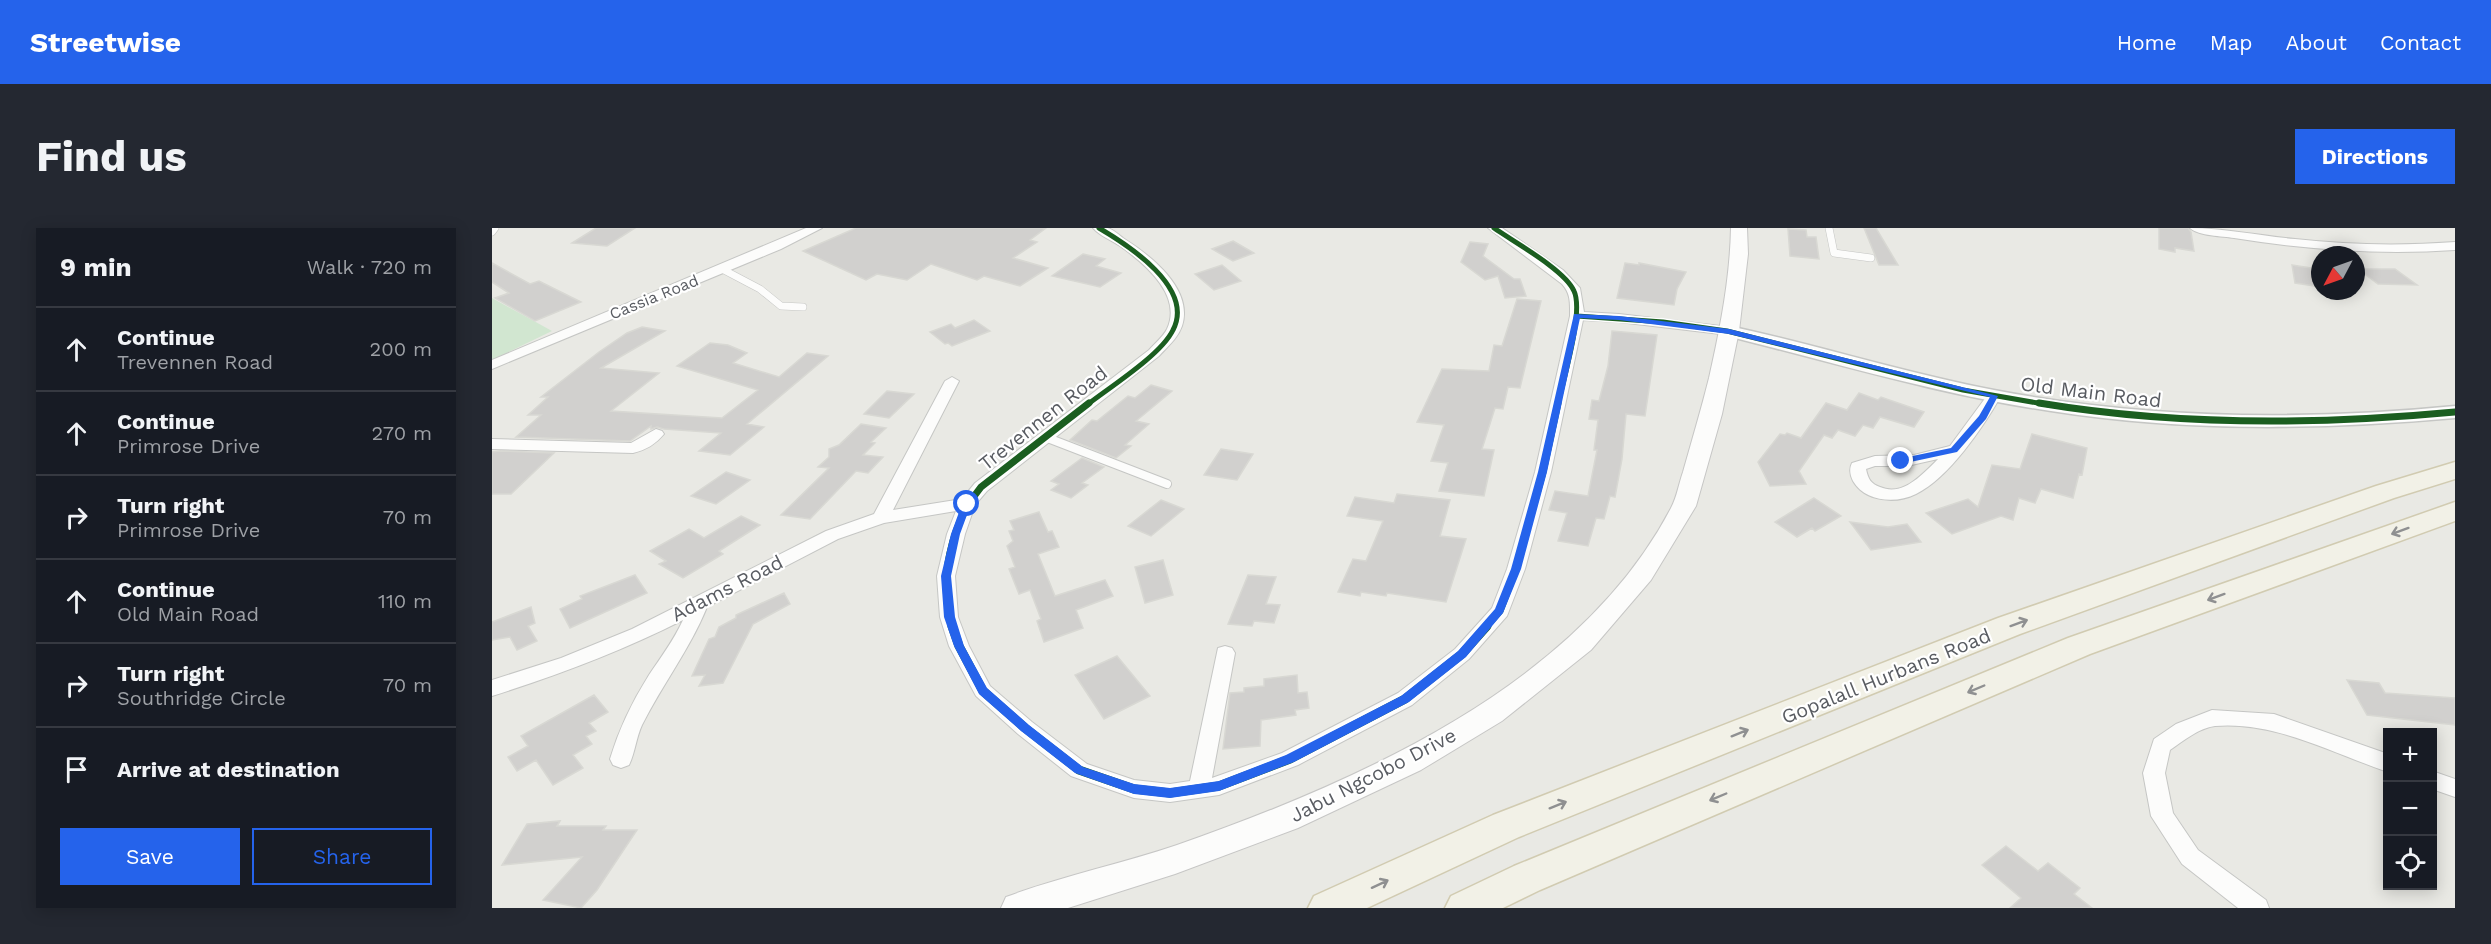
<!DOCTYPE html>
<meta charset="utf-8">
<style>
body{margin:0;font-family:"Work Sans",sans-serif;background:#242831;color:#f1f3f6}
.controls{position:absolute;right:18px;bottom:18px;display:grid;overflow:hidden;border-radius:0px;box-shadow:0 3px 15px #0003}
.controls button{width:54px;height:54px;display:grid;place-items:center;padding:0;border:0;border-bottom:2px solid #363941;background:#171b24;color:#f1f3f6;font:30px sans-serif}
.compass{position:absolute;left:1819px;top:18px;width:54px;height:54px;border-radius:50%;background:#171b24;box-shadow:0 3px 15px #0003;rotate:229deg}
.stop{position:absolute;width:18px;height:18px;margin:-14px;border:4px solid #2563eb;border-radius:50%;background:#fff}
.stop.end{background:#2563eb;border-color:#fff;box-shadow:0 2px 6px #0008}
.list{margin:0;padding:0;list-style:none}
h2{display:flex;justify-content:space-between;align-items:center;height:78px;margin:0;padding:0 24px;font-size:26px}
h2 small{font-size:20px;font-weight:400;color:#9ea1a6}
.list li{display:grid;grid-template-columns:39px 1fr auto;gap:18px;align-items:center;box-sizing:border-box;height:84px;padding:0 24px;border-top:2px solid #363941}
.list b{display:block;font-size:22px;white-space:nowrap}
.list p{margin:0;font-size:20px;white-space:nowrap;color:#9ea1a6}
.list em{font-size:20px;font-style:normal;color:#9ea1a6}
.actions{display:flex;gap:12px;padding:18px 24px}
.actions a{flex:1;padding:14px 0;border:2px solid #2563eb;border-radius:0px;text-align:center;font-size:21px;color:#2563eb}
.actions .main{background:#2563eb;color:#fff}
.icon{flex:none;width:33px;height:33px;fill:none;stroke:currentColor;stroke-width:2;stroke-linecap:round;stroke-linejoin:round}
.map{position:relative;flex:none;width:1963px;height:680px;overflow:hidden;border-radius:0px}
header{display:flex;align-items:center;gap:36px;box-sizing:border-box;height:84px;padding:0 30px;background:#2563eb;color:#fff}
header strong{font-size:28px}
nav{display:flex;gap:33px;margin-inline-start:auto;font-size:21px}
.intro{display:flex;align-items:center;justify-content:space-between;box-sizing:border-box;height:144px;padding:0 36px}
h1{margin:0;font-size:42px}
.button{padding:15px 27px;border-radius:0px;background:#2563eb;color:#fff;font-size:21px;font-weight:700}
main{display:flex;gap:36px;padding:0 36px}
aside{flex:1;background:#171b24;border-radius:0px;box-shadow:0 3px 15px #0003}
.map>svg:first-child{display:block}
.green{fill:#d1e6d0}
.building{fill:#d1d0ce;stroke:#d8d8d3;stroke-width:1.5}
.lines{fill:none;stroke-linecap:round;stroke-linejoin:round}
.service-far1-casing{stroke:#c5c6c4;stroke-width:8}
.service-casing{stroke:#c5c6c4;stroke-width:10}
.minor-casing{stroke:#c5c6c4;stroke-width:2}
.tertiary-casing{stroke:#c5c6c4;stroke-width:3}
.secondary-casing{stroke:#c6c6c5;stroke-width:2}
.primary-casing{stroke:#d1cbb1;stroke-width:3}
.service-far1{stroke:#fcfcfb;stroke-width:7}
.service{stroke:#fcfcfb;stroke-width:8}
.minor{fill:#fcfcfb;fill-rule:evenodd}
.tertiary{fill:#fcfcfb;fill-rule:evenodd}
.secondary{fill:#fcfcfb;fill-rule:evenodd}
.primary{fill:#f2f1e7;fill-rule:evenodd}
.cycleway-far2-casing{stroke:#fff;stroke-width:8}
.cycleway-far1-casing{stroke:#fff;stroke-width:10}
.cycleway-casing{stroke:#fff;stroke-width:13}
.cycleway-far2{stroke:#1b5e20;stroke-width:5}
.cycleway-far1{stroke:#1b5e20;stroke-width:7}
.cycleway{stroke:#1b5e20;stroke-width:9}
.oneway{stroke:#8f9091}
.route{fill:#2563eb}
.labels{text-anchor:middle;dominant-baseline:central;stroke-width:4.5;stroke-linejoin:round;paint-order:stroke}
.far-street-label{font-size:16px;fill:#595c62;stroke:#fff}
.street-label{font-size:20px;fill:#595c62;stroke:#fff}
</style>
<header>
<strong>Streetwise</strong>
<nav><a>Home</a><a>Map</a><a>About</a><a>Contact</a></nav>
</header>
<div class="intro"><h1>Find us</h1><a class="button">Directions</a></div>
<main>
<aside>
<h2>9 min<small>Walk · 720 m</small></h2>
<ul class="list">
<li><svg class="icon" aria-label="ahead" viewBox="0 0 24 24"><path d="M12 20V5M6 11l6-6 6 6"/></svg><div><b>Continue</b><p>Trevennen Road</p></div><em>200 m</em></li>
<li><svg class="icon" aria-label="ahead" viewBox="0 0 24 24"><path d="M12 20V5M6 11l6-6 6 6"/></svg><div><b>Continue</b><p>Primrose Drive</p></div><em>270 m</em></li>
<li><svg class="icon" aria-label="right" viewBox="0 0 24 24"><path d="M7 20v-9h11M14 6l5 5-5 5"/></svg><div><b>Turn right</b><p>Primrose Drive</p></div><em>70 m</em></li>
<li><svg class="icon" aria-label="ahead" viewBox="0 0 24 24"><path d="M12 20V5M6 11l6-6 6 6"/></svg><div><b>Continue</b><p>Old Main Road</p></div><em>110 m</em></li>
<li><svg class="icon" aria-label="right" viewBox="0 0 24 24"><path d="M7 20v-9h11M14 6l5 5-5 5"/></svg><div><b>Turn right</b><p>Southridge Circle</p></div><em>70 m</em></li>
<li><svg class="icon" aria-label="arrive" viewBox="0 0 24 24"><path d="M6 21V4h12l-3 4 3 4H6"/></svg><div><b>Arrive at destination</b></div></li>
</ul>
<div class="actions"><a class="main">Save</a><a>Share</a></div>
</aside>
<div class="map">
<svg width="1963" height="680" viewBox="0 0 1963 680">
<rect width="100%" height="100%" fill="#e9e9e4"/>
<path class="green" d="M0,70l60,33 -60,29z"/>
<path class="building" d="M104,0h39l-28,18 -35,-3z
M364,0h190l-16,12 7,2 -24,16 35,10 -28,18 -36,-10 -7,4 -46,-16 -24,16 -30,-6 -11,6 -63,-29z
M1372,0h12l22,37h-19z
M1667,0h29l3,4 3,19 -19,-3v4l-16,-3z
M1296,1l18,1 1,7h9l3,22 -29,-3z
M741,13l21,12 -21,8 -21,-12z
M978,14l18,2 -5,12 31,23h6l6,17 -21,2 -7,-22 -13,4 -24,-18z
M591,26l22,5 -9,7 25,7 -21,14 -48,-11z
M0,35l38,21 9,-3 42,21 -46,19 -40,-23 14,-5 -17,-11z
M1133,35l14,2v-2l47,9 -9,17 -3,16 -57,-7z
M730,37l19,16 -27,9 -19,-16z
M1800,37l19,3 4,18 -20,-3z
M1866,41h37l22,16 -39,-1z
M1025,71l24,2 -21,87 -12,-1 -5,22 -8,-1 -13,41 12,1 -10,46 -45,-5 9,-28 -17,-2 13,-36 -27,-3 25,-53 47,2 5,-26 8,1z
M482,92l16,11 -38,15 -4,-3 -3,1 -15,-12 21,-8 4,4z
M150,99l23,4 -64,37 58,5 -48,38 111,7 36,-28 -81,-24 33,-23 18,2 19,8 -14,10 46,14 28,-24 21,3 -81,68 17,3 -34,28 -31,-4 22,-18 -57,-4 -7,-2 -6,2v-3l-21,15 -114,-4 25,-22h-13l20,-18h-7l58,-45 28,-19z
M1120,103l45,4 -12,81 -19,-2 -4,45 -7,38 -5,-1 -6,23 -8,-1 -8,28 -30,-5 9,-28 -18,-3 6,-19 33,5 9,-46h-3l4,-30 -9,-1 3,-19 7,1 9,-35z
M659,157l21,6 -36,30 13,3 -24,21 6,1 -15,12 -46,-18 22,-20 5,1 31,-25 7,2z
M395,163l27,3 -25,24 -25,-4z
M1367,165l19,7 3,-3 43,15 -10,15 -34,-10 -7,11 -10,-3 -8,11 -17,-6 -6,8 -8,-3 -25,36 7,13 -36,2 -12,-24 22,-28 5,1 2,-2 14,5 25,-35 21,7z
M369,196l25,4 -15,14 4,1 -12,12 20,2 -15,16 -12,-2 -46,48 -29,-4 48,-47 -11,-1 11,-10v-8l10,-4z
M1540,206l55,14 -5,27 -3,-1 -6,24 -32,-9 -6,14 -16,-5 -6,22 -12,-4 -49,18 -26,-21 42,-14 10,8 14,-42 28,4z
M729,221l32,5 -16,26 -33,-5z
M0,224l8,-1 54,2 -43,41h-19z
M590,230l22,9 -22,16 6,2 -17,13 -20,-8 8,-6 -8,-3z
M234,244l24,8 -34,24 -25,-8z
M905,266l53,6 -10,36 26,3 -20,63 -59,-9 -1,3 -25,-4 -1,4 -22,-4 15,-33 13,2 17,-40 -36,-5 8,-19 39,6z
M1322,270l27,18 -26,15 -3,-3 -15,9 -22,-15z
M669,272l23,9 -33,27 -23,-10z
M547,284l9,20 4,-1 7,16 -21,7 17,42 50,-16 8,16 -37,14 7,18 -39,14 -7,-21 4,-2 -11,-29 -11,4 -10,-25 6,-2 -8,-21 6,-5 -4,-10 5,-1 -4,-9z
M249,288l19,9 -41,26 4,3 -40,24 -24,-14 7,-3 -16,-10 39,-22 15,9z
M1358,294l38,5 19,-3 14,18 -50,8z
M671,332l10,35 -28,8 -10,-36z
M143,347l12,18 -77,35 -10,-19 22,-10 -2,-3z
M756,347l28,2 -10,27 14,1 -6,18 -20,-2 -2,5 -24,-2z
M292,365l6,11 -37,20 -30,59 -24,3 6,-11 -13,1 17,-37 6,-2 4,-10 17,-9v-3z
M39,379l4,16 -7,3 9,15 -20,9 -7,-13 -18,3v-18z
M625,428l33,40 -46,23 -29,-44z
M805,447l1,18 9,-1 2,16 -14,2 1,5 -35,5 -1,26 -37,3 7,-56 14,-1v-4l20,-2v-7z
M1855,452l32,3 6,10 70,5v27l-88,-10z
M102,467l14,17 -19,11 7,8 -10,5 6,8 -19,11 10,13 -30,17 -17,-25 -19,11 -9,-14 20,-11 -7,-10z
M68,593l-3,5h49l-3,4h34l-40,60 -16,18 -38,-8 39,-43 -80,8 25,-41z
M1514,618l32,25 10,-8 32,25 -6,6 18,14h-82l11,-10 -39,-33z"/>
<g class="lines">
<g class="service-far1-casing">
<path id="service-far1" d="M1337,0l5,25 37,5
M0,4l3,-4
M230,41l38,20 21,17 22,1"/>
</g>
<g class="service-casing">
<path id="service" d="M553,209l122,47"/>
</g>
<g class="minor-casing">
<path id="minor" d="M314,0h16l-41,21 -289,120v-9z
M601,0c4,0 10,0 14,0 6,1 12,7 16,10 27,17 71,51 59,88 -4,12 -15,21 -23,30l-172,135 -12,14 -10,29 -10,42 3,41 11,29 21,40 42,36 55,42 47,16 36,4 20,-3 28,-133 7,-2 7,2 3,5 -23,125 70,-25 116,-60 57,-44 37,-41 15,-39 28,-97 35,-156c0,-13 1,-22 -8,-32l-74,-56h14l61,42 17,18 4,24 35,2 110,13 7,4 -7,4 -110,-13 -36,-2 -32,152 -26,97 -18,47 -38,43 -57,46 -114,60 -79,30 -49,7 -36,-4 -63,-22 -53,-42 -42,-38 -27,-50 -9,-29 -3,-41 10,-42 9,-23 -72,12 -46,16 -131,68c-17,42 -45,78 -65,118 -6,13 -7,28 -13,40l-8,3 -8,-3 -3,-6c9,-30 22,-57 39,-84 12,-18 25,-35 34,-55 -61,31 -125,55 -191,76v-16l69,-22 71,-29 194,-98 48,-17 71,-133 7,-4 7,4 -66,129 69,-11 13,-16 174,-133c6,-7 14,-13 18,-21 16,-34 -23,-66 -47,-83 -9,-6 -20,-10 -27,-18z
M1698,0c35,0 70,8 105,11 53,6 106,7 160,3v8c-74,5 -147,0 -221,-12 -12,-2 -35,-2 -44,-10z
M1502,164l7,4c-18,31 -52,82 -85,98 -20,10 -51,8 -63,-13 -3,-6 -4,-12 -1,-18l23,-7 39,-1 36,-9 39,-53zM1446,231c-15,15 -35,38 -58,28 -9,-3 -12,-8 -14,-18l9,-3h32z
M164,201l6,2 2,3c-8,10 -18,16 -31,19l-141,-4v-10l139,4z
M1720,482l62,4 114,40v18c-56,-19 -113,-51 -173,-46 -16,2 -32,15 -45,24l-5,23 8,40 25,37 68,50 3,8h-31l-56,-44 -31,-48 -8,-43 11,-34 22,-15z
M1940,543l23,8v18l-23,-8z"/>
</g>
<g class="tertiary-casing">
<path id="tertiary" d="M1237,98c89,19 175,47 265,64 152,29 307,31 461,16v12c-135,12 -270,14 -404,-7 -111,-16 -219,-49 -328,-76l-3,-4 3,-4z"/>
</g>
<g class="secondary-casing">
<path id="secondary" d="M1239,0h16l1,26 -9,77 -17,83 -26,92 -45,74 -60,70 -89,71 -81,49 -123,58 -123,46 -107,34h-67l5,-11c56,-21 115,-33 171,-52 180,-63 401,-159 494,-337 6,-11 8,-25 12,-36 9,-32 18,-62 26,-94 11,-49 21,-99 22,-150z"/>
</g>
<g class="primary-casing">
<path id="primary" d="M1963,234v17l-61,19 -374,136 -501,203 -152,71h-59l6,-12 179,-81 505,-197 378,-132z
M1963,274v19l-365,133 -550,236 -37,18h-58l6,-12 63,-30 554,-228z"/>
</g>
<use href="#service-far1" class="service-far1"/>
<use href="#service" class="service"/>
<use href="#minor" class="minor"/>
<use href="#tertiary" class="tertiary"/>
<use href="#secondary" class="secondary"/>
<use href="#primary" class="primary"/>
<g class="cycleway-far2-casing">
<path id="cycleway-far2" d="M1002,0c20,14 71,42 80,63 10,21 -11,89 -16,114
M1085,88l86,6 64,9 236,59 86,15
M595,177c23,-18 74,-50 86,-75 22,-42 -45,-85 -74,-102"/>
</g>
<g class="cycleway-far1-casing">
<path id="cycleway-far1" d="M1547,175c138,23 278,22 416,9
M461,400c-16,-46 -2,-105 28,-141l108,-84
M993,400l15,-17 16,-42 27,-97 15,-69"/>
</g>
<g class="cycleway-casing">
<path id="cycleway" d="M460,398l7,20 24,45 42,37 54,42 55,19 36,4 49,-7 71,-27 115,-60 57,-45 25,-28"/>
</g>
<use href="#cycleway-far2" class="cycleway-far2"/>
<use href="#cycleway-far1" class="cycleway-far1"/>
<use href="#cycleway" class="cycleway"/>
</g>
<defs><path id="oneway-shaft" d="M-6 0H5M1.5-3L5.5 0L1.5 3" fill="none" stroke-width="1.6" stroke-linecap="round" stroke-linejoin="round" transform="scale(1.5)"/></defs>
<g class="oneway">
<use href="#oneway-shaft" transform="translate(1908 303) rotate(160)"/>
<use href="#oneway-shaft" transform="translate(1724 369) rotate(160)"/>
<use href="#oneway-shaft" transform="translate(1527 395) rotate(-20)"/>
<use href="#oneway-shaft" transform="translate(1484 461) rotate(157)"/>
<use href="#oneway-shaft" transform="translate(1248 505) rotate(-22)"/>
<use href="#oneway-shaft" transform="translate(1226 569) rotate(157)"/>
<use href="#oneway-shaft" transform="translate(1066 577) rotate(-22)"/>
<use href="#oneway-shaft" transform="translate(888 656) rotate(-25)"/>
</g>
<path class="route" d="M1082,86l45,2 110,13 269,67 -12,23 -29,33 -56,12 -3,-1v-4l53,-11 28,-32 11,-19 -261,-63 -110,-14 -39,-2 -33,154 -26,97 -18,44 -37,44 -57,45 -115,60 -75,29 -49,7 -36,-4 -59,-21 -54,-42 -42,-37 -25,-48 -10,-29 -3,-41 10,-42 11,-30 5,-3 4,3 -11,30 -9,42 4,41 9,29 23,42 42,37 54,42 51,17 36,4 49,-7 67,-26 115,-59 57,-45 37,-42 16,-40 27,-97z"/>
<g class="labels">
<g class="far-street-label">
<text transform="translate(162 69) rotate(-22)">Cassia Road</text>
</g>
<g class="street-label">
<text transform="translate(1599 164) rotate(7)">Old Main Road</text>
<text transform="translate(551 190) rotate(-38)">Trevennen Road</text>
<text transform="translate(235 360) rotate(-27)">Adams Road</text>
<text transform="translate(1394 448) rotate(-22)">Gopalall Hurbans Road</text>
<text transform="translate(881 547) rotate(-27)">Jabu Ngcobo Drive</text>
</g>
</g>
</svg>
<div class="controls">
<button>+</button>
<button>−</button>
<button><svg class="icon" aria-label="locate" viewBox="0 0 24 24"><circle cx="12" cy="12" r="6"/><path d="M12 2v4M12 18v4M2 12h4M18 12h4"/></svg></button>
</div>
<svg class="compass" viewBox="-18 -18 36 36"><path d="M0-13l5 13h-10z" fill="#e53935"/><path d="M0 13l5-13h-10z" fill="#9ea1a6"/></svg>
<div class="stop" style="left:475px;top:276px"></div>
<div class="stop end" style="left:1409px;top:233px"></div>
</div>
</main>
